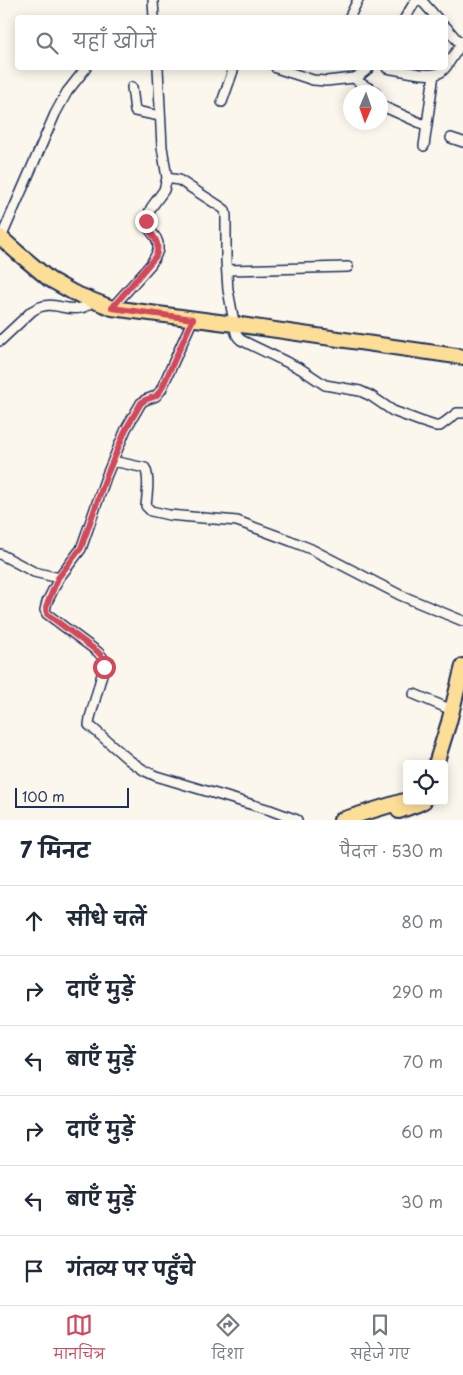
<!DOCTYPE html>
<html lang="hi">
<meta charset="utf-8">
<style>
body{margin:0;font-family:"Playpen Sans","Playpen Sans Deva",sans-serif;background:#f6f6f7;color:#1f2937}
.controls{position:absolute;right:15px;bottom:15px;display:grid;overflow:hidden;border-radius:5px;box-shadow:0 2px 12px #0003}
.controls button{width:45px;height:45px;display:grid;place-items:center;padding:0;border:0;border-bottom:1px solid #e0e1e3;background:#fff;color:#1f2937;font:25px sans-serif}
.compass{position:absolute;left:343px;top:85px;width:45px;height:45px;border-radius:50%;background:#fff;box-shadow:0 2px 12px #0003;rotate:182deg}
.scale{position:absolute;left:15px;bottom:12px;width:114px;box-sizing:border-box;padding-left:5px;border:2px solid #1b2f5e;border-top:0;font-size:14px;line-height:18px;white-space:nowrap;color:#1b2f5e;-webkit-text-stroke:4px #fbf7ec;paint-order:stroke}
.stop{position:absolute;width:15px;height:15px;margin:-11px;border:4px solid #d1495b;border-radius:50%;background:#fff}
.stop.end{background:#d1495b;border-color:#fff;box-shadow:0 1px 5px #0008}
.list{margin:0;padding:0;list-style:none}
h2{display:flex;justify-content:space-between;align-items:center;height:65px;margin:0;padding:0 20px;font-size:21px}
h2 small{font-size:16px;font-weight:400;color:#747a83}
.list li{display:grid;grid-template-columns:32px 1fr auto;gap:15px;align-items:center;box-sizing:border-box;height:70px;padding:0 20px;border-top:1px solid #e0e1e3}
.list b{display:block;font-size:19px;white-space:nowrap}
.list em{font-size:16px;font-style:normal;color:#747a83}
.icon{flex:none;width:28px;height:28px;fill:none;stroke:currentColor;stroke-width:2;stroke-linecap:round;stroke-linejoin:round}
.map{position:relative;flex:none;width:463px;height:820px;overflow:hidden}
.search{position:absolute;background:#fff;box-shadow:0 2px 12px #0003;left:15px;right:15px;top:15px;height:55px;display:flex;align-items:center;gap:12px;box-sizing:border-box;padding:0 18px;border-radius:5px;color:#747a83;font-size:19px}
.sheet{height:485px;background:#fff}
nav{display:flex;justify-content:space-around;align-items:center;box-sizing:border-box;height:70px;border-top:1px solid #e0e1e3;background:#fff;font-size:14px;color:#747a83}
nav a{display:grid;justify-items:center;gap:2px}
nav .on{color:#d1495b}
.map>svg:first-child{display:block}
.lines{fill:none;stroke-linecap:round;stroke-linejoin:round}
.minor-casing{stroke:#1b2f5e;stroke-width:12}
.primary-casing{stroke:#1b2f5e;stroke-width:18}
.minor{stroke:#fbf7ec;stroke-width:9}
.primary{stroke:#fdde96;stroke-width:14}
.route{stroke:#d1495b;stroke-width:6}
</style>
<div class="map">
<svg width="463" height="820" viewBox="0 0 463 820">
<rect width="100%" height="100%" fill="#fbf7ec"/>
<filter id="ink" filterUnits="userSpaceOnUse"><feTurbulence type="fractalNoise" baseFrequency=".02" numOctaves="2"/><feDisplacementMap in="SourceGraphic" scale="10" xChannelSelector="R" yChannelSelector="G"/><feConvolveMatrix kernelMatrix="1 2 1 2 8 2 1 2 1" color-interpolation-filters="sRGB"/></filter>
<g filter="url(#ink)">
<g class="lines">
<g class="minor-casing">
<path id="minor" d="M153,0l1,18
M421,0l16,18
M349,18l9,-18
M405,18l11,-18
M446,27l17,20
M446,67l17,-26
M276,68l37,12 13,1 28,-3 5,-2 10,-8
M387,68c11,2 43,10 52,5 3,-1 4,-3 6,-5
M354,78l6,5 14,8 1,1
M132,87l3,24 25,5
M222,102l12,-34
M380,105l47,21
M451,138l12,4
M424,146l10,-72
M167,178l12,2 42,27 4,3 1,6v45l2,29 8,43 2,4 3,3 60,29 24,16 35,6 11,5 22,15 27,10 15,5h5l17,-13h6
M1,238l54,-124 12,-22 19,-24
M227,270l121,-3
M112,308l39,-44 5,-9 2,-5v-7l-2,-5 -9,-12 -1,-5 5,-13 13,-18 3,-12 -5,-31 -4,-79
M193,319l-32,71 -5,6 -11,4 -4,3 -15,26 -20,48 -25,72 -22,29 -12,24 -2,8 2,4 51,38 5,6 1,9 -14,51 -1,7 40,35 16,11 11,5 114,34 27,10
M0,341l32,-30c20,-13 31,1 49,-3 4,-1 8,-4 11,-7
M113,461l32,7c5,10 2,27 1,38l5,5 18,4 68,6 54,20 20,8 89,46 63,26
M0,554l34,18 25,6
M414,694l38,16"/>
</g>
<g class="primary-casing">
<path id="primary" d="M0,237l18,16 31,26 25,14 38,15 122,16 229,33
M436,764l13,-42 14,-56
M399,811l19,-7 6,-3
M341,820l66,-20"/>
</g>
<use href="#minor" class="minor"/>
<use href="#primary" class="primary"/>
</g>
</g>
<g class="lines" filter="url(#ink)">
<path class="route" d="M104,667l-1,-9 -5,-6 -51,-38 -1,-7 12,-29 23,-30 25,-71 20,-48 15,-26 4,-3 11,-4 5,-6 32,-71 -81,-11 44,-52c6,-19 -8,-20 -10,-35"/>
</g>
</svg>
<div class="controls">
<button><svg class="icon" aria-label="locate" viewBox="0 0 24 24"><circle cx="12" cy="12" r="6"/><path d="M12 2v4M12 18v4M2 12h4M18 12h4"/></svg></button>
</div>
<svg class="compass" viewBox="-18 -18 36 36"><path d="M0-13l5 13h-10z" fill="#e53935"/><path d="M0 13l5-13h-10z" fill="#747a83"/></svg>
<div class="scale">100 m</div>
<div class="stop" style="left:104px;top:667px"></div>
<div class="stop end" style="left:146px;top:221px"></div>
<div class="search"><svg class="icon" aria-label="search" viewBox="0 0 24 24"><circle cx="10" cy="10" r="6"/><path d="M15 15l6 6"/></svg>यहाँ खोजें</div>
</div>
<section class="sheet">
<h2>7 मिनट<small>पैदल · 530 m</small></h2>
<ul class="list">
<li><svg class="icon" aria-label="ahead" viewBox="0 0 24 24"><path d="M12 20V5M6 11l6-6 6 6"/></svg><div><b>सीधे चलें</b></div><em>80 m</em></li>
<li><svg class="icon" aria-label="right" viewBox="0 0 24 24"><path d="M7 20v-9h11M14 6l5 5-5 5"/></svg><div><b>दाएँ मुड़ें</b></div><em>290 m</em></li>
<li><svg class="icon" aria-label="left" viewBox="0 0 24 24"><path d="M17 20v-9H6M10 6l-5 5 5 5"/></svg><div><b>बाएँ मुड़ें</b></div><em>70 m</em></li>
<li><svg class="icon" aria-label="right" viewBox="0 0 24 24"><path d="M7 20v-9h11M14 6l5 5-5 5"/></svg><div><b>दाएँ मुड़ें</b></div><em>60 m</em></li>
<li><svg class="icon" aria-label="left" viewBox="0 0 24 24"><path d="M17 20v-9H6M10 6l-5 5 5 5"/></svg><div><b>बाएँ मुड़ें</b></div><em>30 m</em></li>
<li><svg class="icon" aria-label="arrive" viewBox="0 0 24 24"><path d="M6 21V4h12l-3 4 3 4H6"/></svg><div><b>गंतव्य पर पहुँचे</b></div></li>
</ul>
</section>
<nav>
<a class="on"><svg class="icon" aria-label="map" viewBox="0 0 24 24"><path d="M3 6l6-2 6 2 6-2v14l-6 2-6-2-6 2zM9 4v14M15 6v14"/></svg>मानचित्र</a>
<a><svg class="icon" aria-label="directions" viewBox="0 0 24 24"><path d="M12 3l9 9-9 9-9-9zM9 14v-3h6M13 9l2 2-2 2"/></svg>दिशा</a>
<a><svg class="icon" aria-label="saved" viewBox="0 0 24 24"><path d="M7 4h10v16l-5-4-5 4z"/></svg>सहेजे गए</a>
</nav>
